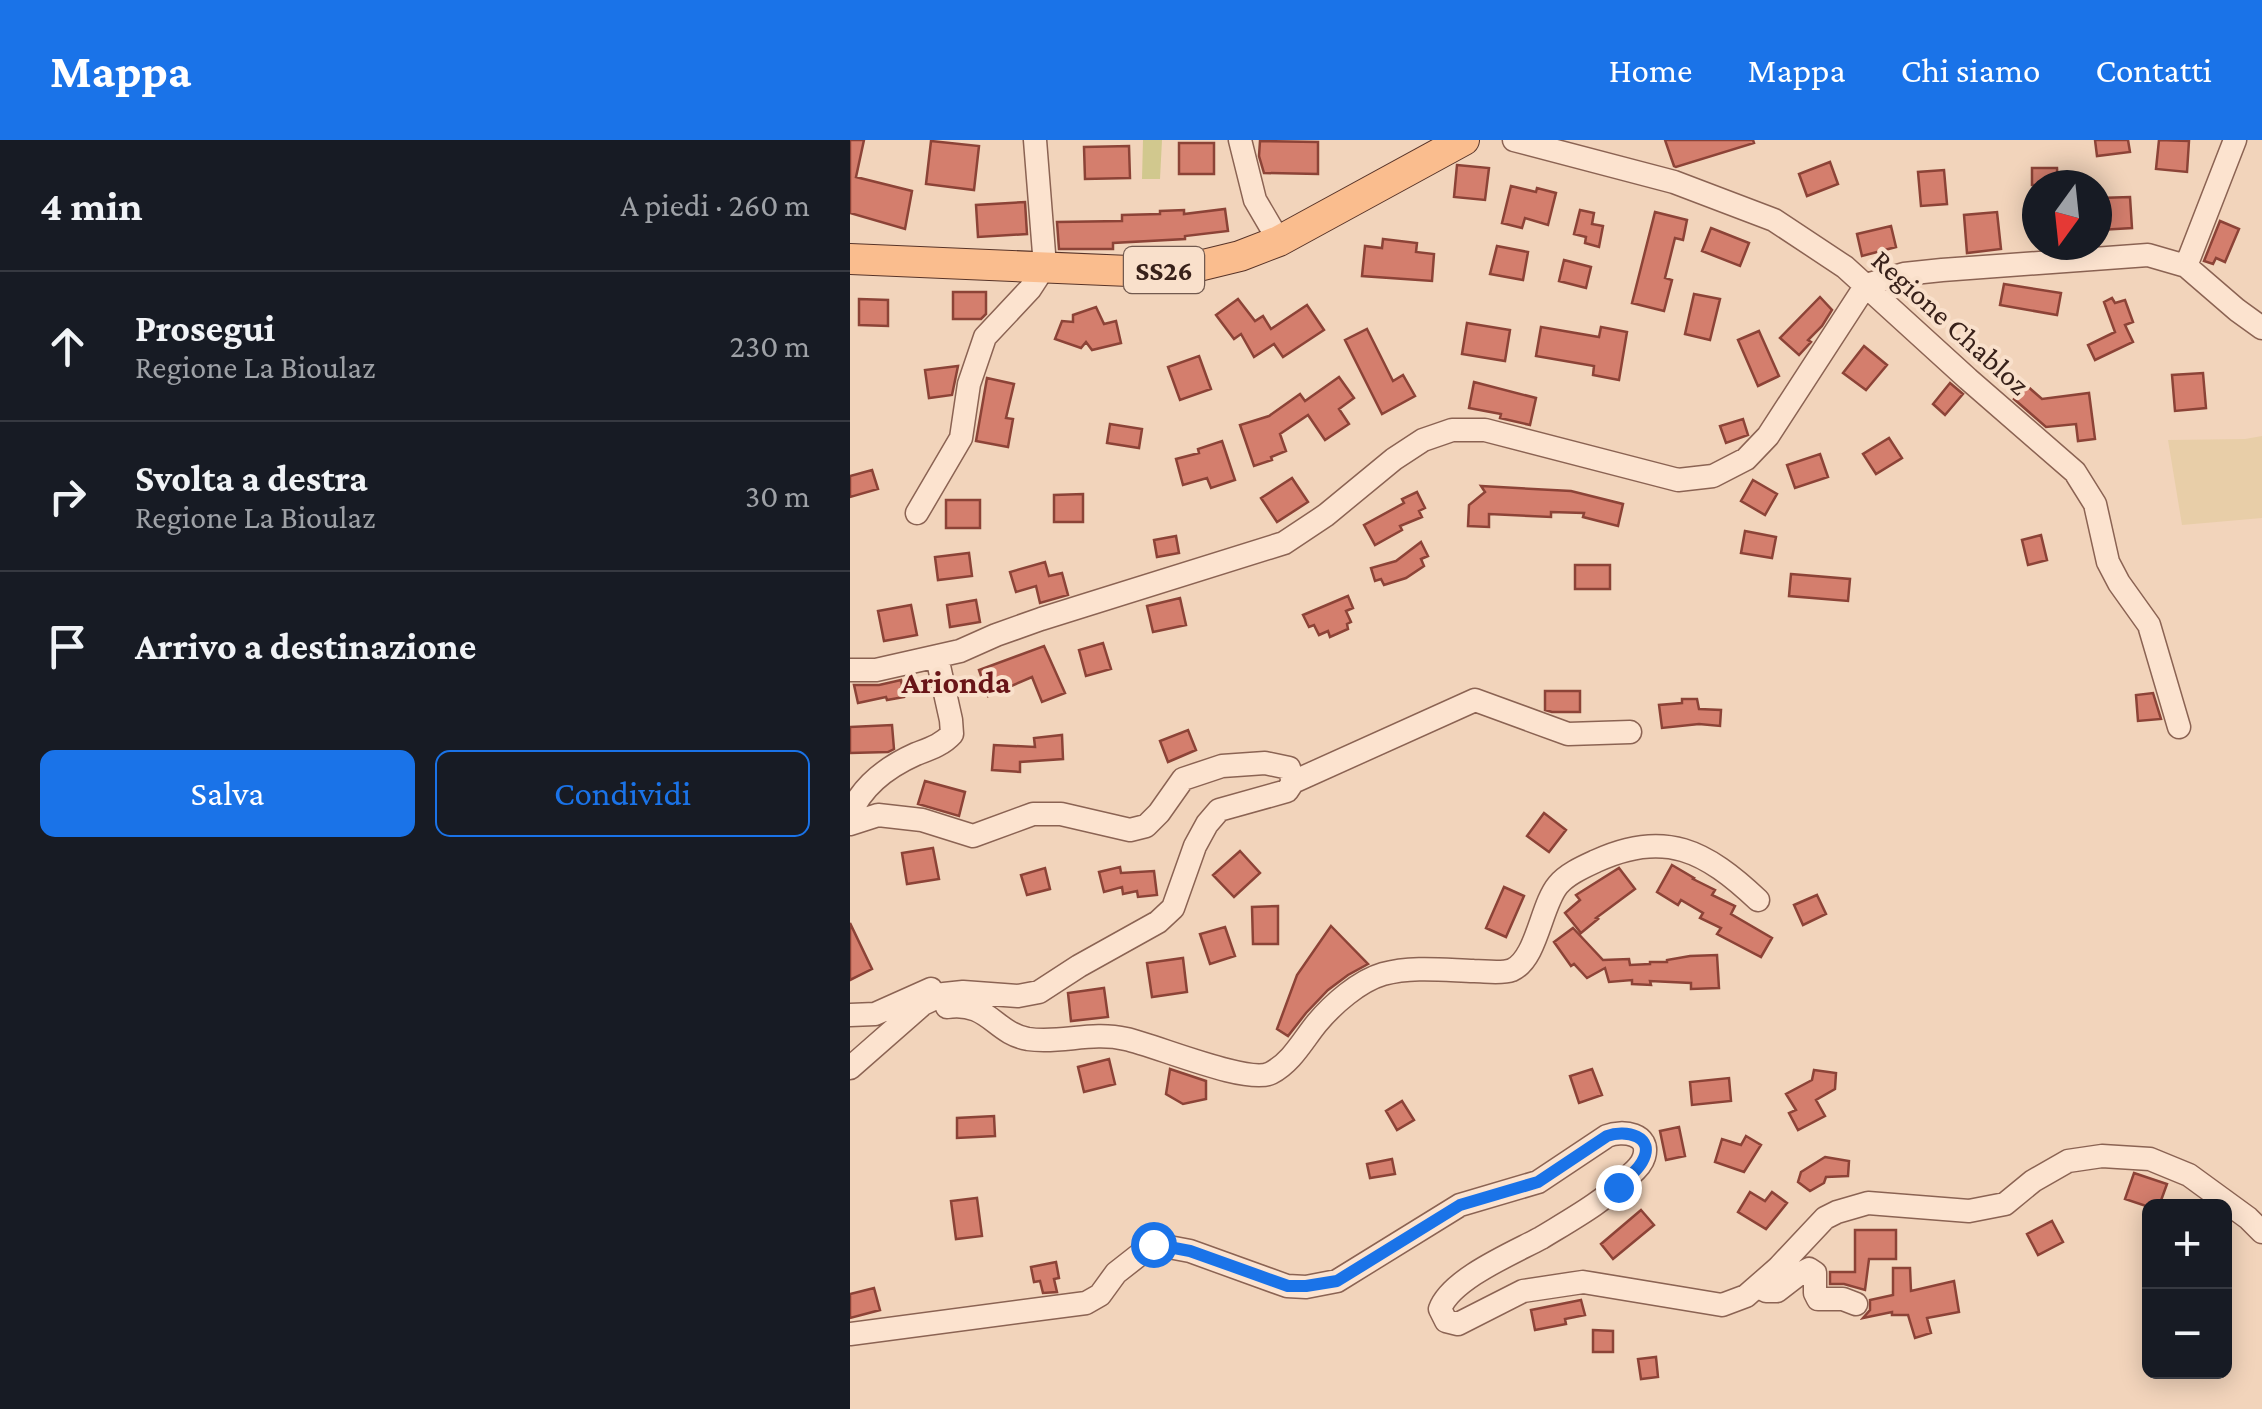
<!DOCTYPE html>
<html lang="it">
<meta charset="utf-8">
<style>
body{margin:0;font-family:"Crimson Pro",serif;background:#20242c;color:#f1f3f6}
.controls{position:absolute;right:30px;bottom:30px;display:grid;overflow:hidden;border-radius:15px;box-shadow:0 5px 25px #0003}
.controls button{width:90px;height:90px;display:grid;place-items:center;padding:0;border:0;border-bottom:2px solid #363941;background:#171b24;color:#f1f3f6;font:50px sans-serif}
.compass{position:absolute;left:1172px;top:30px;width:90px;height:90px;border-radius:50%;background:#171b24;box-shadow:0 5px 25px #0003;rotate:195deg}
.stop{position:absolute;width:30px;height:30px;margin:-22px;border:8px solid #1a73e8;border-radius:50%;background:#fff}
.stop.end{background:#1a73e8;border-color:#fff;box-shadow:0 2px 10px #0008}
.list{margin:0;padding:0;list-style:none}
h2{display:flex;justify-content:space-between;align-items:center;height:130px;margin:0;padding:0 40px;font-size:42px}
h2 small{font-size:32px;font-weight:400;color:#9ea1a6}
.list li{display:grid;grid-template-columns:65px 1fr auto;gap:30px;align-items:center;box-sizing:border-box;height:150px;padding:0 40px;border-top:2px solid #363941}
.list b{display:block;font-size:38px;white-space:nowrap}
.list p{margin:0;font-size:32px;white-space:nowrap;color:#9ea1a6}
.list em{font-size:32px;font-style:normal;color:#9ea1a6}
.actions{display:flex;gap:20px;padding:30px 40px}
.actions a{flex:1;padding:22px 0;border:2px solid #1a73e8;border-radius:15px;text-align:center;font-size:35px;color:#1a73e8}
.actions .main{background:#1a73e8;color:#fff}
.icon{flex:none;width:55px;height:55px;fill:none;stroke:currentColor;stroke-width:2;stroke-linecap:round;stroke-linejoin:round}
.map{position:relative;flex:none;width:1412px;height:1269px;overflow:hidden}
header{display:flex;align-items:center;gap:60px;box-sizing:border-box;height:140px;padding:0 50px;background:#1a73e8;color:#fff}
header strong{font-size:48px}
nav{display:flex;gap:55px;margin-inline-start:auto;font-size:35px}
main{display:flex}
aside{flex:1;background:#171b24}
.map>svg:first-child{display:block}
.farmland{fill:#e8cea8}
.green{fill:#d1c88e}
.building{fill:#d47e6d;stroke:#8c4337;stroke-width:2.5}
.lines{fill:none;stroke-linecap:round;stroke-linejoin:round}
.minor-casing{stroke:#8b6353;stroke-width:25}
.major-casing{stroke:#573328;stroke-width:32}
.minor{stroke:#fce3cf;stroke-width:22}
.major{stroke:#fabd8e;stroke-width:30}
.route{stroke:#1a73e8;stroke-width:12}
.labels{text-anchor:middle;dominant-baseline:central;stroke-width:8;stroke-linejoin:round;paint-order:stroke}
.shield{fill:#f9e0cb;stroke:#725a4f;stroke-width:2.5}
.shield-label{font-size:28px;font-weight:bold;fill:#38211a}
.street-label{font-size:30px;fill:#38211a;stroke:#f9e0cb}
.neighbourhood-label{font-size:32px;font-weight:bold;fill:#691518;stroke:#f9e0cb}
</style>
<header>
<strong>Mappa</strong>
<nav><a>Home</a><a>Mappa</a><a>Chi siamo</a><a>Contatti</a></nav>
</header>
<main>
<aside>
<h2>4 min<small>A piedi · 260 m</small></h2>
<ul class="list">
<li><svg class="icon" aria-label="ahead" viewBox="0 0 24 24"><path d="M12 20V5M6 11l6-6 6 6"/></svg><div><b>Prosegui</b><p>Regione La Bioulaz</p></div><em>230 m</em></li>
<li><svg class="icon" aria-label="right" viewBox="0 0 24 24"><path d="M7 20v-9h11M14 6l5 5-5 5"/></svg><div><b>Svolta a destra</b><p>Regione La Bioulaz</p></div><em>30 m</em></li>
<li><svg class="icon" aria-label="arrive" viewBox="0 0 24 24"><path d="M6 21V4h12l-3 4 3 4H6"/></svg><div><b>Arrivo a destinazione</b></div></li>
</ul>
<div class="actions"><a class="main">Salva</a><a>Condividi</a></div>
</aside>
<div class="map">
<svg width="1412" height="1269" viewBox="0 0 1412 1269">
<rect width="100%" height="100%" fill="#f2d4bb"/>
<path class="farmland" d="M1412,296v82l-80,7 -14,-85 77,-1z"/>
<path class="green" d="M293,0h19l-2,39h-18z"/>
<path class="building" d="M0,0h14l-8,37 56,14 -7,38 -55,-16z
M815,0h88l1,3 -78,24 -2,-1z
M1245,0h33l2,12 -33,4z
M1309,0l30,1 -2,31 -31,-3z
M81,1l48,5 -5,44 -48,-6z
M410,1l58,1v32l-54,-1 -5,-17z
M329,3h35v31h-35z
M279,6l1,32 -45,1 -1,-32z
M980,22l8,22 -31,12 -8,-22z
M607,25l32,3 -4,32 -31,-3z
M1182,28h25l1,17h-26z
M1094,30l3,34 -26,2 -3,-34z
M661,46l25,6 1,-4 19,5 -8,32 -23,-7 -3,10 -20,-5z
M1280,57l2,31 -32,2 -1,-32z
M175,62l2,32 -49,3 -2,-32z
M375,69l3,22 -43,5v3l-72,4v6h-54l-2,-27 65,-1v-6l38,-1v-3l24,-1v4z
M730,70l14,3 -2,11 11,2 -4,21 -14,-4 1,-6 -12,-3z
M805,72l32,8 -4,20 -8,-2 -10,40 7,2 -8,31 -32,-8z
M1147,72l4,37 -34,4 -3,-38z
M1370,81l19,8 -14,33 -9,-4 -3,6 -9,-3z
M1041,86l5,21 -34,9 -5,-22z
M861,88l38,15 -9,23 -38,-15z
M533,99l34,4 -1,9 18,2 -2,27 -70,-5 3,-30 17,2z
M647,106l31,6 -5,28 -33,-6z
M714,120l27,7 -5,21 -27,-7z
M1154,144l57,9 -4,22 -57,-10z
M103,152h33v22l-5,5h-28z
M844,154l26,5 -10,41 -25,-6z
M970,157l12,13 -10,16 -14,14 3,2 -12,13 -19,-17z
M1262,158l3,5 10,-3 8,22 -8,3 8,17 -38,18 -7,-15 27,-13 -11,-30z
M9,159l29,1v26l-29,-1z
M388,159l17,22 8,-5 8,13 36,-24 17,25 -41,27 -9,-13 -20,13 -13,-23 -7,5 -18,-24z
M246,167l8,17 12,-3 5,22 -29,7 -6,-8 -5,6 -26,-9 7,-18 11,1v-7z
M617,183l43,7 -5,31 -43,-7z
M691,187l58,10 2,-10 26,5 -8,48 -26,-5 1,-9 -58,-10z
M517,189l26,52 10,-6 12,21 -33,18 -37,-74z
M909,191l20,45 -21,10 -20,-46z
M1014,206l23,19 -21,25 -23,-17z
M349,216l12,33 -31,11 -12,-33z
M108,226l-6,29 -23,3 -4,-28z
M1353,233l3,35 -31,3 -3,-36z
M489,237l15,21 -15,11 10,15 -24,16 -17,-25 -28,19 6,17 -15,6 1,3 -18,6 -14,-41 29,-9 31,-22 5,7z
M137,238l27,6 -8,34 7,1 -5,28 -32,-6z
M624,242l62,16 -6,27 -30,-7 1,-4 -32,-6z
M1100,243l13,11 -18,21 -12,-11z
M1176,245l16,14 47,-6 6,46 -17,2 -2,-17 -30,3 -32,-28z
M893,279l5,16 -22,8 -6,-17z
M260,284l32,5 -3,19 -32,-5z
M1039,298l13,20 -26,16 -13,-20z
M372,301l13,39 -24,8 -4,-10 -24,7 -7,-26 23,-6 -1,-4z
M970,314l8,23 -33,11 -8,-23z
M22,330l6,19 -28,8v-21z
M442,338l16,24 -31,20 -16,-24z
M903,340l24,14 -12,21 -24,-14z
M631,346l90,5 52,13 -5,22 -35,-9 1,-4 -33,-1v5l-62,-3v13l-21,-1 1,-21 16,-13z
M567,352l8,16 -6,3 3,6 -22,9 2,4 -27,15 -11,-20 40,-22 -2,-4z
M233,354v28h-29v-27z
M96,360h34v28h-34z
M895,391l31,6 -4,21 -31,-5z
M1191,395l6,25 -19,5 -6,-25z
M326,396l3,17 -22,4 -3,-17z
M571,402l7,14 -7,3 3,7 -18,12 -22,7 -3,-6 -6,2 -4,-13 25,-7z
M119,413l3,23 -34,4 -3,-23z
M195,422l4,14 13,-3 6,22 -28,8 -4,-17 -20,6 -6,-20z
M725,425h35v24h-35z
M941,434l59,5 -2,22 -59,-5z
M498,456l5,12 -7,3 5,11 -4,2 1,5 -18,8 -2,-6 -9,4 -5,-10 -5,2 -6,-12z
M330,458l6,27 -33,7 -6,-26z
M126,460l4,22 -30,5 -3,-22z
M61,465l6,30 -33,6 -6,-30z
M253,503l8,26 -25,7 -7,-26z
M194,506l21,47 -23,9 -10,-25 -44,19 -9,-26z
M51,540l3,17 -17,3 -1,-3 -28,6 -4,-18h25z
M695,551h35v21h-28l-7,-2z
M1303,553l8,26 -23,2 -2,-26z
M832,559h15l2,10 22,1 -1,16 -21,-2 -37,4 -3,-23 23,-2z
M42,585l2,24 -6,3 -38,1v-26z
M338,590l8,20 -28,12 -8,-21z
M212,595l1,24 -43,3v10l-28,-2 2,-25 41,2 -1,-9z
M75,641l40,11 -6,24 -41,-12z
M694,673l22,17 -17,22 -22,-16z
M83,708l6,31 -32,5 -5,-31z
M390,711l20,22 -26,24 -21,-22z
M822,725l22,13 -1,1 22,11 -3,5 23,11 -4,8 41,24 -11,19 -44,-23 4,-6 -21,-10 3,-5 -22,-13 -3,5 -21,-13z
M270,727l1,6 33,-2 3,24 -19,2 -1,-6 -14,3 -1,-7 -18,5 -5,-20z
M195,728l5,21 -23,6 -6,-20z
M769,728l16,21 -39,29 2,1 -17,14 -16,-20 15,-13 -4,-5z
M654,747l20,9 -18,41 -20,-9z
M967,755l9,19 -23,11 -9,-20z
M428,766v38h-25l-1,-37z
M0,783l22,46 -22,11z
M481,786l37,38 -20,11 -20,15 -22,23 -18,23 -11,-7 20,-54z
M375,787l10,29 -25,8 -10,-30z
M723,788l30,32 26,-1 1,6 20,-1v-2h17v-2l23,-4 27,-1 2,33 -28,1v-6l-41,-2 1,4 -19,-1v-4l-23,2 -4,-14 -18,10 -13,-14 -3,2 -17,-24z
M333,818l4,34 -35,5 -5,-34z
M254,848l4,29 -37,4 -3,-28z
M259,919l6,25 -31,8 -6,-25z
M320,929l36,12v18l-23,5 -17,-10z
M742,929l10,26 -23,8 -9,-27z
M964,930l22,3 -1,16 -19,11 9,16 -27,14 -9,-17 7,-3 -10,-16 26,-14z
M879,938l2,23 -39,4 -2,-23z
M552,961l12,19 -17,10 -11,-19z
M144,976l1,20 -38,2v-20z
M829,987l6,29 -19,4 -6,-29z
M896,996l15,9 -17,27 -29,-10 7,-23 19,6z
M975,1017l24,4 -1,15 -22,1 -2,6 -14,8 -12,-9 3,-10z
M542,1019l3,15 -25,4 -3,-14z
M1284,1033l33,11 -8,22h-13l-21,-7z
M900,1052l15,9 7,-9 15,11 -21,26 -28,-17z
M127,1058l5,38 -26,3 -5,-38z
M791,1070l13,15 -41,34 -12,-15z
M1202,1081l11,21 -25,13 -11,-21z
M1005,1090h41v29h-27l-4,31 -21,-6h-14v-12h25z
M206,1122l3,16 -5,1 3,13 -14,1 -3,-12 -6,1 -3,-15z
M1043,1128h17l1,23 43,-10 5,31 -32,6 4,15 -16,5 -7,-23h-16v-3l-29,6 7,-8v-10l23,-5z
M24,1148l6,22 -30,8v-24z
M731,1160l4,15 -20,4 1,5 -31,6 -4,-20z
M743,1190l20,1v21h-20z
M806,1217l2,20 -17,2 -3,-20z"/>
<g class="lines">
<g class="minor-casing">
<path id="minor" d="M390,0l15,60 24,41
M664,0l160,42 100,38 71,47 123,112 107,93 20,32 13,58 11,21 30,42 30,102
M1336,126l49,-126
M1016,145l38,-11 38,-4 206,-15 38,11 51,44 25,18
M67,373l44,-75 8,-54 16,-47 45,-48 15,-23 -10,-126
M0,530h26l84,-19 36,-16 45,-16 243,-76 42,-28 68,-56 29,-19 29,-10h33l193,50 35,-4 33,-17 22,-23 98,-151
M443,642l182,-82 93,34 62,-2
M0,675c12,-30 37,-48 66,-61 13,-5 26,-9 36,-20l-1,-14 -14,-63
M0,684l28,-9 44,5 51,16 60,-22h28l69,16 16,-4 13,-13 24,-34 39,-13 43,-3 24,5 4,14 -6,9 -68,19 -12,14 -12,22 -22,62 -15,14 -79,44 -40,26 -21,4 -55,-4 -19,2 -21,10 -73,64
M97,867c42,-6 47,26 81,32 33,5 63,-8 98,0 29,6 122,46 145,34 21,-11 32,-33 46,-50 16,-19 42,-42 66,-49 29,-8 61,-4 91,-3 11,0 27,3 38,-1 25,-11 29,-65 46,-85 9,-11 25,-18 38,-24 69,-32 110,-10 162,39
M0,875l25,-1 56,-25
M908,1146l8,5h11l22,-17 10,-5 6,4v20l3,6h25l13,5
M0,1194l236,-31 14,-8 16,-22 37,-29 37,7 97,35 19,1 31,-6 123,-76 78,-23 69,-46c15,-6 44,-3 37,21 -2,7 -8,13 -14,18 -25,26 -58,44 -89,63 -28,15 -90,41 -101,71l6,12 12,3 65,-33 60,-9 139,23 24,-9 32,-28 47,-50 12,-6 31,-9 101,8 36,-7 28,-23 35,-20 34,-5 48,3 39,16 59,43 14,14"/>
</g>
<g class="major-casing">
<path id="major" d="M0,119l279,12 70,-5 41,-10 39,-15 185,-101"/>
</g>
<use href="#minor" class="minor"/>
<use href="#major" class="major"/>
</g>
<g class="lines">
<path class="route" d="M303,1104l37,7 98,35h18l31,-5 123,-76 78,-23 69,-46c18,-7 50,0 35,26 -5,9 -16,18 -24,25"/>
</g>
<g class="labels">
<rect class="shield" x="274" y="107" width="80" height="46" rx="8"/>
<g class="shield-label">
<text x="314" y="130">SS26</text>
</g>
<g class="street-label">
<text transform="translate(1101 182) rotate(42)">Regione Chabloz</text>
</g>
<g class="neighbourhood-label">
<text x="106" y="542">Arionda</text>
</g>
</g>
</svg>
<div class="controls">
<button>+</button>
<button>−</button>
</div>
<svg class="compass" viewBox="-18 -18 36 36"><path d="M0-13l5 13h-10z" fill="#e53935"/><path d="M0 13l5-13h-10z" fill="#9ea1a6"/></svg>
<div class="stop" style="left:303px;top:1104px"></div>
<div class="stop end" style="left:768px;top:1047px"></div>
</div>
</main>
